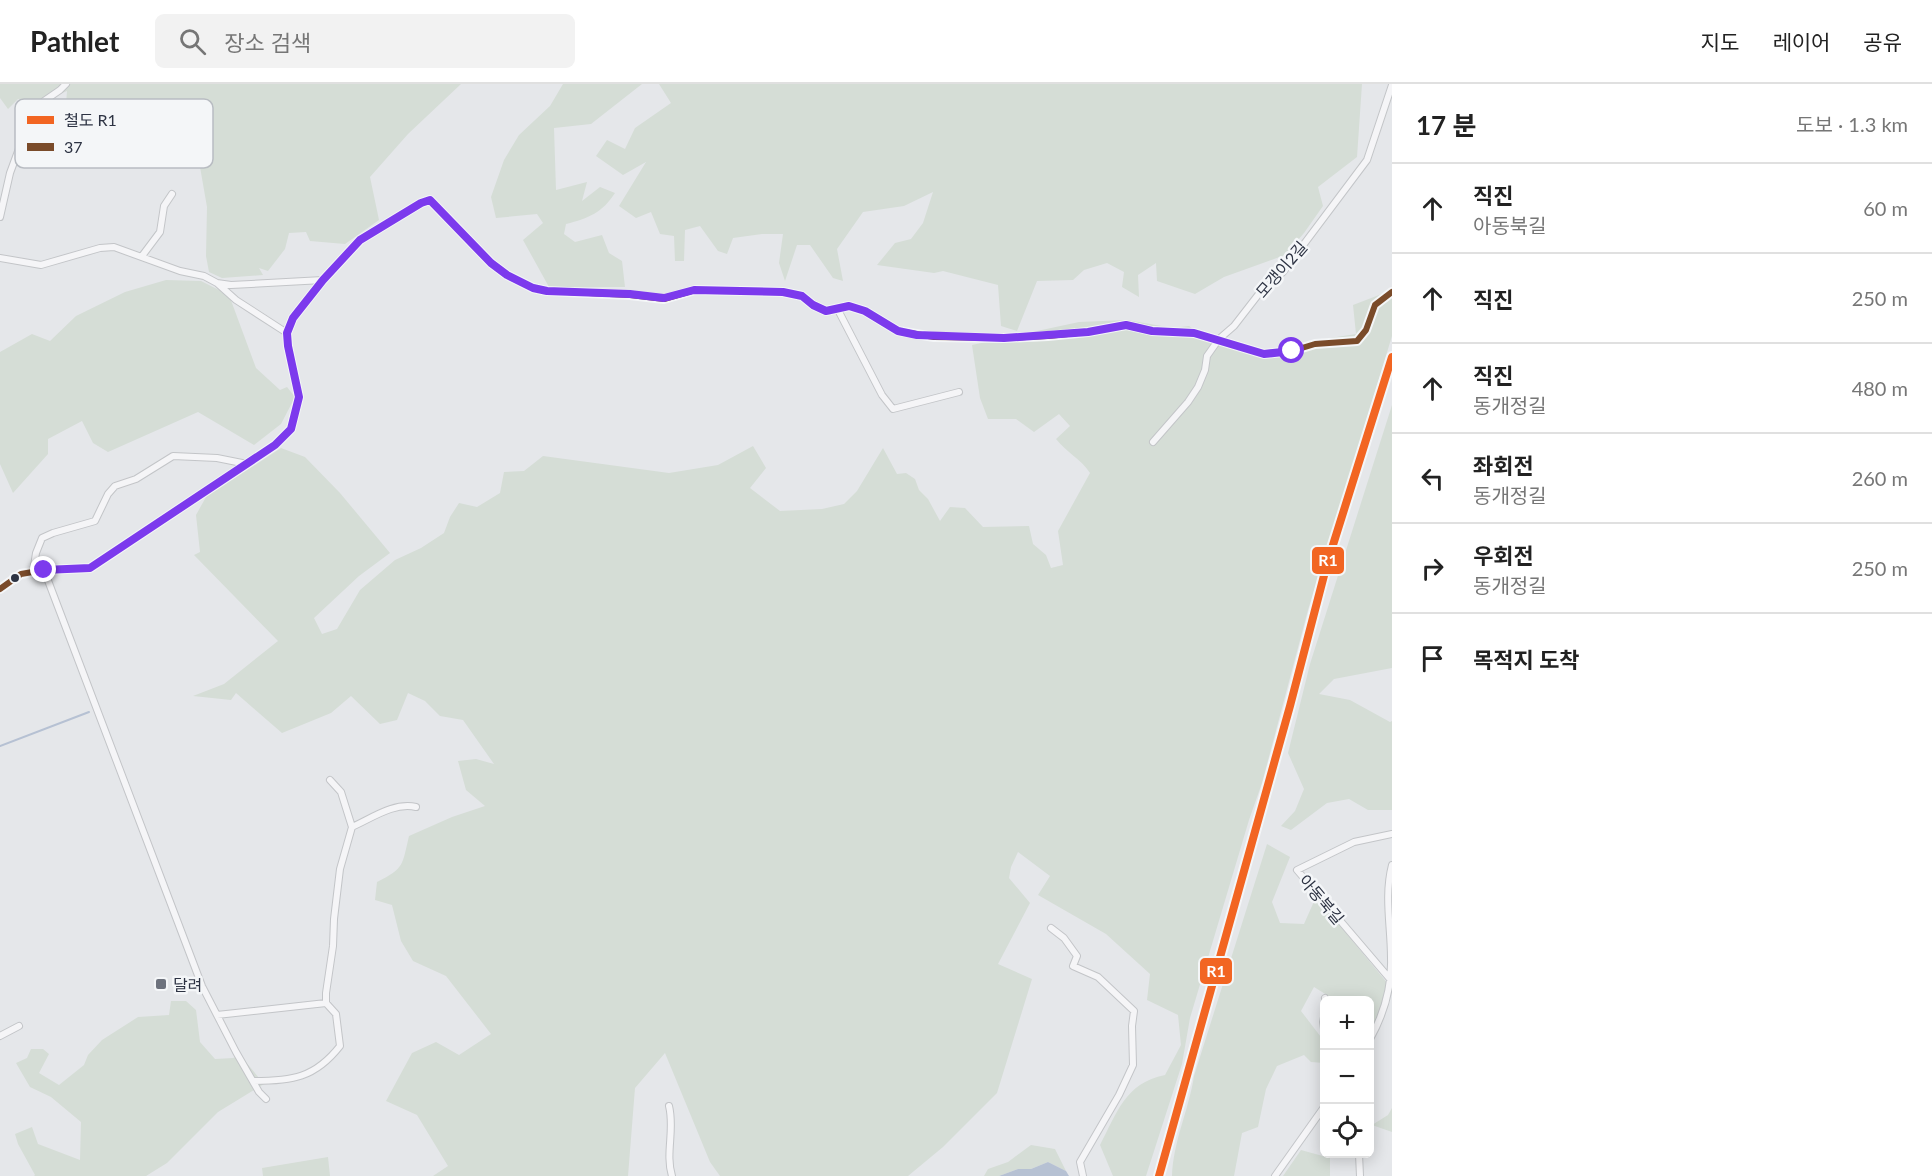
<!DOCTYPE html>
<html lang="ko">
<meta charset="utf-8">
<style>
body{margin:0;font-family:Lato,"Noto Sans KR",sans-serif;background:#f2f2f2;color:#222}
.controls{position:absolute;right:18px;bottom:18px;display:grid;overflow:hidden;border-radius:9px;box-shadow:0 3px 15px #0003}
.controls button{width:54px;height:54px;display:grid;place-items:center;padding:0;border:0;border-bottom:2px solid #e0e0e0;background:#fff;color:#222;font:30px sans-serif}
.stop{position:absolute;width:18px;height:18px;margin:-14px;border:4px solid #7c3aed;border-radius:50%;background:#fff}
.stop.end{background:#7c3aed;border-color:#fff;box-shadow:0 2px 6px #0008}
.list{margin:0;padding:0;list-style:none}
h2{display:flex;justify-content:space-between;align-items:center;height:78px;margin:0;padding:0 24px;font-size:26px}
h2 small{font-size:20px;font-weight:400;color:#767676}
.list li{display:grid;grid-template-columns:39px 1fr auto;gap:18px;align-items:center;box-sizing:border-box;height:90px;padding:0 24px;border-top:2px solid #e0e0e0}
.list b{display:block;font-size:22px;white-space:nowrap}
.list p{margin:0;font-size:20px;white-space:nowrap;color:#767676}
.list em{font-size:20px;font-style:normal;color:#767676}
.icon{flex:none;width:33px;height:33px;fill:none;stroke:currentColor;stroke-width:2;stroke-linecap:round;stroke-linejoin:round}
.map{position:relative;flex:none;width:1392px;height:1092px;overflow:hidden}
header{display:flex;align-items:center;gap:36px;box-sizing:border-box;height:84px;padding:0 30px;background:#fff;border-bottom:2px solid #e0e0e0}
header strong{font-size:28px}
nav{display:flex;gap:33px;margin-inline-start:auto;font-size:21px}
.search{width:420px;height:54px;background:#f2f2f2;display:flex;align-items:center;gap:15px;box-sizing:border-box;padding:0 21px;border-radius:9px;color:#767676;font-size:22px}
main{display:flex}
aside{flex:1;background:#fff}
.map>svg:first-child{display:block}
.green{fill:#d5ddd6}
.water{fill:#b6c1d3}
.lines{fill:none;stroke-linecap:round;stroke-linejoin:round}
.stream{stroke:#b6c1d3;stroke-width:2}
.street-casing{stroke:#c3c5c8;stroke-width:8}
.street{stroke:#f5f5f7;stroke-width:6}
.bus-1-casing{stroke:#f4f6f8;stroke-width:10}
.bus-1{stroke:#7a4b2a;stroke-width:6}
.rail-1-casing{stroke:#f4f6f8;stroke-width:12}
.rail-1{stroke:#f26522;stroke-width:8}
.route{stroke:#7c3aed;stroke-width:8}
.bus-dot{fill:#2d3343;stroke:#f4f6f8;stroke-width:2}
.poi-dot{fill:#6d727d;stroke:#f4f6f8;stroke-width:2}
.labels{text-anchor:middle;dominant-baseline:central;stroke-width:5;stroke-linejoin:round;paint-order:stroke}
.street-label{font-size:16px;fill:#2d3343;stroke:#f4f6f8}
.poi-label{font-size:16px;fill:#2d3343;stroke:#f4f6f8;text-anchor:start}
.key{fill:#f4f6f8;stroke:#b8bcc2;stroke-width:1.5}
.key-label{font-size:16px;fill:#2d3343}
.line-badge{stroke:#f4f6f8;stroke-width:2}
.badge-label{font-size:16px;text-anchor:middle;font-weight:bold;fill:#fff}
</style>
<header>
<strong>Pathlet</strong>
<div class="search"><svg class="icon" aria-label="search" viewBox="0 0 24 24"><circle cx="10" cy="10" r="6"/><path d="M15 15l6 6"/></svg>장소 검색</div>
<nav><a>지도</a><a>레이어</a><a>공유</a></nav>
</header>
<main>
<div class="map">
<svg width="1392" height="1092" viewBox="0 0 1392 1092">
<rect width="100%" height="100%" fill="#e5e7ea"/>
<path class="green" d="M0,0h461l-53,50 -38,43 9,43 -34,24 -35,-3 -4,-9 -17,1 -4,16 -17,22 -9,-3 4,7 -41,3 -13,-6 -3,-16 1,-49 -11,-63 -15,-6 -90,5 -26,-25 2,-27 -33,14 -16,-6 -10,10 -8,-11z
M563,0h79l-51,40 -37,4 2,62 31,-8 -5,19 18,-14 15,6c-13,20 -26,25 -49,31l-2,10 11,8 27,-7 7,18 13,8 3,26h-76l-26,-47 20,-17 -6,-9 -41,4 -5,-21 13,-37 15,-25 31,-29z
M659,0h703l-5,73 -39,30 5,19 -19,27 -19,22 -61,22 -29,17 -38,-13 -1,-18 -18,12 1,22 -17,-10 2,-15 -17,-9 -23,7 -11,10 -36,1 -20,50 -16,-5 -3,-41 -55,-14 -9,2 -57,-8 18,-22 16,-4 12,-16 10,-31 -29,14 -41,6 -26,37 6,32 -10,-3 -23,-33h-13l-12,36 -6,-18 4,-29h-21l-29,4 -6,16 -9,-3 -18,-25 -15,4 -1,31h-9l-1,-25 -14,-2 -9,-22 -15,6 -17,-12 27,-44 -23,13 -27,-19 11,-16 18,9 10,-21 36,-25z
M166,196l35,1 28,14 27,73 24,22 7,-3 8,10 -14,27 -27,21 -56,-33 -90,40 -15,-9 -11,-22 -34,18v15l-35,39 -13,-29v-112l32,-18 18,7 26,-25 49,-24z
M1392,206v46l-84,274 -46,173 -13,37 -59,198 -8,46 -36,112h-33l-13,-31c17,-32 25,-62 65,-70l16,-30 -3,-30 -31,-15 3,-26 -44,-40 -68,-39 12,-19 -32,-24 -7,15 -2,11 21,25 -32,61 34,15 -35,114 -54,54 -35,29h-188l-10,-14 -45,-109 -30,35 -7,88h-195l15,-10 -31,-51 -31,-14 26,-48 24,-11 23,13 32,-21 -45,-58 -33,-15 -12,-20 -9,-36 -17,-5 2,-18c28,-14 25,-17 32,-46l43,-19 33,-11 -19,-16 -8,-29 18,-2 18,5 -31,-44 -23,-4 -15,-15 -17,-8 -11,27 -17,4 -29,-28 -20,17 -49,20 -46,-40 -5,7 -38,-4 31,-12 54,-43 -84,-86 6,-3 -4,-37 10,-18 75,-49 24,9 35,36 50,60 -31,23 -45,42 8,16 15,-5 23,-39 35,-30 26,-12 23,-15 6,-16 9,-14 18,4 23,-14 4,-21 20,-1 19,-15 126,17 49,-8 35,-19 13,22 -16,20 30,23 42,-2 22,-5 13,-13 26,-43 14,26 9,-1 9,6 4,11 9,9 12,22 10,-14 15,1 18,19 46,-1 4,18 13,11 5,13 12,-3 -5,-34 32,-58c-9,-14 -24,-21 -34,-34l14,-13 -11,-12 -25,18 -18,-13h-28l-8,-21 -8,-53 107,-23 48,-2 46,8 16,-2 22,15 73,14 20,-13 52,-8 -3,-29z
M1392,321v263l-58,11 -15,15 31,6 40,22 2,-1v89h-24l-19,-11 -22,4 -36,27 -10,-4 14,-15 9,-22 -16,-36 22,-89z
M1267,760l23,13 -18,45 8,21 24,1 12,-27 73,88 -14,39 -5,-4v-20h-35l-21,-13 -13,24 23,30v22l-13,-1 -7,-7 -27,11 -11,23 -8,38 -16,6 -8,43h-62c1,-34 17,-67 22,-100z
M171,917h15l10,9 4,32 15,17 18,-1 7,-3 24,29 -46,28 -51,51 -21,13h-112l1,-1 -17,-31 -3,-10 17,-7 6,17 42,16 1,-38 -30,-25 -21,-10 -14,-24 11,-5 4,-9h12l6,5 -10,19 20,12 25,-20 4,-10 14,-15 36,-23 31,-2z
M1392,1024v24l-20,-7 16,-10z
M1031,1061l24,4 11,22 -18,-9 -17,7h-13l-19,7h-15l4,-7 20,-7z
M1301,1066l29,8v18h-47z
M328,1073l2,19h-67l-1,-8z"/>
<path class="water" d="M1048,1078l18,9 3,5h-70l19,-7h13z"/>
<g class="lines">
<path class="stream" d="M0,662l89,-34"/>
<g class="street-casing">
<path id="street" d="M0,133l10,-44 14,-38 8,-10 12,-24 16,-11 6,-6
M142,172l18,-24 4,-26 8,-12
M0,174l41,7 59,-17 14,-1 66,24 24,5 13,7 14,2 92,-5
M217,199l19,17 51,33
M837,224l45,87 11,14 66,-17
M1153,358l35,-40 10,-15 7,-17 2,-14 12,-17 15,-13 24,-31 25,-23 84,-112 25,-75
M44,486l158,416 34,66 23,40 7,7
M33,488l3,-19 6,-15 11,-5 42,-12 13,-27 7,-8 21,-7 37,-23 44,2 30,6
M0,505l21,-15 23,-4 46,-2 185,-123 16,-16 8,-32 -11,-51 -1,-13 6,-15 30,-38 37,-40 61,-37 9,-3 61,63 16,12 26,13 14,3 83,4 34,4 31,-9 88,2 19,4 11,9 13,6 23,-5 16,5 33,20 36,6 70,1 44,-2 40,-4 38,-7 26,6 42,2 70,21 28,-3 23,-7 42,-3 9,-11 9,-25 17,-13
M352,743c20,-9 42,-25 64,-20
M1051,844l13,10 13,18 -4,10 25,11 36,34 -2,15 1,39 -14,30 -39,67 3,14
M1390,895l-93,-109 57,-28 38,-8
M1325,914l1,2
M217,931l109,-12
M1324,933l-1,5 1,7
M0,952l19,-10
M1370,955c14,-25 22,-52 21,-81 0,-32 -7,-62 1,-93
M253,997c39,0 62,-3 87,-35l-4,-32 -10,-11v-10l7,-47 1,-27 6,-50 12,-42 -11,-35 -11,-12
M669,1022c6,24 -4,47 3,70
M1359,1070l1,22
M1275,1092l49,-69"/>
</g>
<use href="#street" class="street"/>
<g class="bus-1-casing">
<path id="bus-1" d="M0,505l21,-15 23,-4 46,-2 185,-123 16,-16 8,-32 -11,-51 -1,-13 6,-15 30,-38 37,-40 61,-37 9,-3 61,63 16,12 26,13 14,3 83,4 34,4 31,-9 88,2 19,4 11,9 13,6 23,-5 16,5 33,20 36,6 70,1 44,-2 40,-4 38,-7 26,6 42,2 70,21 28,-3 23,-7 42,-3 9,-11 9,-25 17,-13"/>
</g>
<use href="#bus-1" class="bus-1"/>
<g class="rail-1-casing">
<path id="rail-1" d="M1159,1092l131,-470 37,-142 65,-207"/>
</g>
<use href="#rail-1" class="rail-1"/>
</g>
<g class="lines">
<path class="route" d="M44,486l46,-2 185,-123 16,-16 8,-32 -11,-51 -1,-13 6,-15 30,-38 37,-40 61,-37 9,-3 61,63 16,12 26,13 14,3 83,3 34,4 30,-8 89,2 19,4 11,9 13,6 23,-5 16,5 33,20 19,4 87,3 84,-6 38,-7 26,6 42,2 70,21 28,-3"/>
</g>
<circle class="bus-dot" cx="15" cy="494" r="5"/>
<rect class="poi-dot" x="155" y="894" width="12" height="12" rx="3"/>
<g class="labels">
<g class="street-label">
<text transform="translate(1281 185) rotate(-49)">모갱이2길</text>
<text transform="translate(1322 815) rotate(50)">아동북길</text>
</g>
<g class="poi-label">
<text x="173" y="900">달려</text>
</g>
</g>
<rect x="15" y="15" width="198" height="69" rx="9" class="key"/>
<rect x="27" y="32" width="27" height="8" fill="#f26522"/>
<rect x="27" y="59" width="27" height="8" fill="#7a4b2a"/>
<g class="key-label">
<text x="64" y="42">철도 R1</text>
<text x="64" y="69">37</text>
</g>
<g class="line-badge">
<rect x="1311" y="462" width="34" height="29" rx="6" fill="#f26522"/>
<rect x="1199" y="873" width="34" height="28" rx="6" fill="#f26522"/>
</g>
<g class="badge-label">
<text x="1328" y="482">R1</text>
<text x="1216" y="893">R1</text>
</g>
</svg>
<div class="controls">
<button>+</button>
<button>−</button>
<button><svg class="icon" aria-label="locate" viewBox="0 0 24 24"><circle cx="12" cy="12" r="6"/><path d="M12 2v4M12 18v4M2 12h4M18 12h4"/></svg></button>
</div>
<div class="stop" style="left:1292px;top:267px"></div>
<div class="stop end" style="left:44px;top:486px"></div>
</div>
<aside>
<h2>17 분<small>도보 · 1.3 km</small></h2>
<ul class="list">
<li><svg class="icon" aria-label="ahead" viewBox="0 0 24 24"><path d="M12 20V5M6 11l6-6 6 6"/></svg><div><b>직진</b><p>아동북길</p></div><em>60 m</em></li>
<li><svg class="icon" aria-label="ahead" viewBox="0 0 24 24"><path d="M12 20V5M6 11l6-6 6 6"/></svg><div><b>직진</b></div><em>250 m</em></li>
<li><svg class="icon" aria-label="ahead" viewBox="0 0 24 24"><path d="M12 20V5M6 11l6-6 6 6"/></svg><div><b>직진</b><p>동개정길</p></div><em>480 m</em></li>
<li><svg class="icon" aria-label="left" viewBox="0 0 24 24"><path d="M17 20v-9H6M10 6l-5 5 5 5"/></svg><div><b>좌회전</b><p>동개정길</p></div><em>260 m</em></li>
<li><svg class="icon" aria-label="right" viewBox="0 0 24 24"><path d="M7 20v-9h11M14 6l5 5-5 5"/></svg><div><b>우회전</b><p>동개정길</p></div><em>250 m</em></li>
<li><svg class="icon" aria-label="arrive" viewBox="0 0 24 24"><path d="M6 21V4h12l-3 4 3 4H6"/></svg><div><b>목적지 도착</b></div></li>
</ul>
</aside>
</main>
